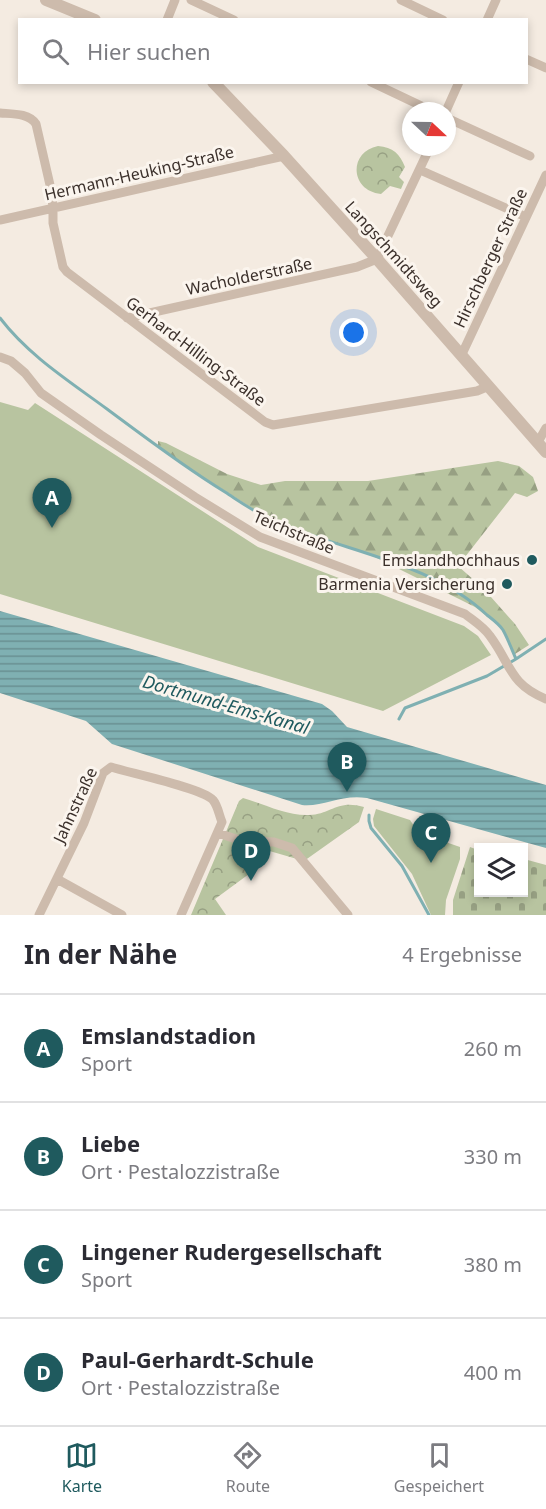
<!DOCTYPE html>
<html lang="de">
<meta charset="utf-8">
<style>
body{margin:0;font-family:"Noto Sans",sans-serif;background:#f2f2f3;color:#2b2b33}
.controls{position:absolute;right:18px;bottom:18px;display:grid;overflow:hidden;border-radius:0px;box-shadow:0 3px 9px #0003}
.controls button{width:54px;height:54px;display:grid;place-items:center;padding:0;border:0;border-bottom:2px solid #e1e1e2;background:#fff;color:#2b2b33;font:30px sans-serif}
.compass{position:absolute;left:402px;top:102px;width:54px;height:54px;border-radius:50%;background:#fff;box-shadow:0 3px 9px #0003;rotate:112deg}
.you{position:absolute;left:354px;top:333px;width:21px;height:21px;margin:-15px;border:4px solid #fff;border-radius:50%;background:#1a73e8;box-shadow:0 0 0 9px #1a73e833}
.badge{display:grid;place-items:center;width:39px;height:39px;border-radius:50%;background:#1f5a5e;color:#fff;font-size:20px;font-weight:700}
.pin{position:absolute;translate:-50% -50px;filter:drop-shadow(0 2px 3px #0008)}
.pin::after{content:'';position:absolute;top:32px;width:21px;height:18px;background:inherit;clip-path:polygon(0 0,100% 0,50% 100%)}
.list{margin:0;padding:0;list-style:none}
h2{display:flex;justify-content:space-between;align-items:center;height:78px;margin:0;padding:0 24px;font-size:26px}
h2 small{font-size:20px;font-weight:400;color:#7c7c81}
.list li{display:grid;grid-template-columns:39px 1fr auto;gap:18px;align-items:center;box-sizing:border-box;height:108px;padding:0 24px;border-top:2px solid #e1e1e2}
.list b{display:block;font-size:22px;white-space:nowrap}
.list p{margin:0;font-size:20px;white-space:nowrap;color:#7c7c81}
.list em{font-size:20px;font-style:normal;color:#7c7c81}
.icon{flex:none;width:33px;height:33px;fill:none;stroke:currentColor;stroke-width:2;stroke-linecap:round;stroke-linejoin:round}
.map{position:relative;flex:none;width:546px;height:915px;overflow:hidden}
.search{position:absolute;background:#fff;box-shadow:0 3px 9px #0003;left:18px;right:18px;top:18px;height:66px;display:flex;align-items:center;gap:15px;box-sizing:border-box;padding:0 21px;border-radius:0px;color:#7c7c81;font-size:22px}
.sheet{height:510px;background:#fff}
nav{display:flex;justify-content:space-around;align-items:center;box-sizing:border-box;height:84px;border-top:2px solid #e1e1e2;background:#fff;font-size:16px;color:#7c7c81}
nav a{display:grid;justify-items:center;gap:3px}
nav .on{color:#1f5a5e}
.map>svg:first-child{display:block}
.forest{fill:url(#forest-firs)}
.cemetery{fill:url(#cemetery-stones)}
.park{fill:url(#park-crowns)}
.garden{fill:#b8c4a0}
.water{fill:url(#water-rules)}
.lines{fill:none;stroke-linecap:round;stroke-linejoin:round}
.stream{stroke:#7fb0b2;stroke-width:3}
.minor{stroke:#cdbbac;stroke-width:9}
.tertiary{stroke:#cdbbac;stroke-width:12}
.poi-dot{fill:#1f5a5e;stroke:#fbf5ee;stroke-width:2}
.labels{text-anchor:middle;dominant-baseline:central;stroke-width:6;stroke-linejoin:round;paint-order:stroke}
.street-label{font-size:16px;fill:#3b302b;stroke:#fbf5ee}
.poi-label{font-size:16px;fill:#3b302b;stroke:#fbf5ee;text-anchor:end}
.water-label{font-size:18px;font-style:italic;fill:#1f5a5e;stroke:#fbf5ee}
</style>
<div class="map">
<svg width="546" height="915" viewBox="0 0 546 915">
<defs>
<pattern id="forest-firs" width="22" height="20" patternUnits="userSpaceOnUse" patternTransform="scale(1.5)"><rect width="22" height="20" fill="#b8c4a0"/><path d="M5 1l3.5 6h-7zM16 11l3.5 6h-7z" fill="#97a083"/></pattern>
<pattern id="cemetery-stones" width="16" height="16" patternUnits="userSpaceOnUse" patternTransform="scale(1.5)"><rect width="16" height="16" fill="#b8c4a0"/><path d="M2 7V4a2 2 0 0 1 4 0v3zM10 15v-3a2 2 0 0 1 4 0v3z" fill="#97a083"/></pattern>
<pattern id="park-crowns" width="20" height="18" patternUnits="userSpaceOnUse" patternTransform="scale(1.5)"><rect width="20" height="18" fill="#b8c4a0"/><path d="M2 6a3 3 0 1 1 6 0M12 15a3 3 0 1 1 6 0" fill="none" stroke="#97a083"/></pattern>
<pattern id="water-rules" width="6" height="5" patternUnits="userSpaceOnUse" patternTransform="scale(1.5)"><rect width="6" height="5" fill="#7fb0b2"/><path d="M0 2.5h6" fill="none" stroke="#699091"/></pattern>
</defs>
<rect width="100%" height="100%" fill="#f4ebe1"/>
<path class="forest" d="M158,441l8,2 61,31 34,11 24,-4h83l130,-20 21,5 14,11 5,14 -11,6 -12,-4 -57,73 25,22 32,36 14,21 -14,9 -12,-25 -28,-22 -110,-55 -53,-16 -46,-19 -99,-63 -9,-8z"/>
<path class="cemetery" d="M470,847l8,3v42h46v-33l22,6v50h-93v-15z"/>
<path class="park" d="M378,146c15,1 22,8 27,21l-6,10 5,5 -3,7 -11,-3 -9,8c-31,-3 -33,-42 -3,-48z
M243,798c21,6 44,18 66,17 23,-1 28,-16 55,-8l-5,15 -55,39 -38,-11 -19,13 2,11 -34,25 11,16h-35l48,-114z"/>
<path class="garden" d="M0,402l28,8 7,-7 223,144 206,79 14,10 13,19 -108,56 -383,-117z
M376,809l34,11 6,9 15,8 29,10v12l-14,41 -1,15h-14l-19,-41 -38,-48 -1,-7z"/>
<path class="water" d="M0,611l322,93 10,7 15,16 199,58v63l-179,-50c-26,-4 -43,9 -65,7l-190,-61 -26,-23 -86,-28z"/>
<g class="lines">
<path class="stream" d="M0,318c28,37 69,63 107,91 39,29 77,58 118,83 14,9 28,19 43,26 70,33 161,42 219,97 5,4 12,9 16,15 5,9 9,20 13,29
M399,719l6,-11 82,-32 29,-17 30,-20
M369,815v6l2,7 31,38 27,49"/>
<path class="minor" d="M191,0l43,20
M401,0l42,20
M167,20l8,-20
M487,20l9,-20
M526,59l20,9
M371,82l61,29
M446,111l13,-29
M0,113c12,1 29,0 36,11l14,61 3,22v16l10,44 4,5 198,150 8,3 204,-34 12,-5
M447,118l83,38
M420,170l106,47
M0,220l284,-64
M127,318l230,-51 20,-8 53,-112
M462,354l84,-179
M0,357l11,4 14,12 16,20 60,42 94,62 65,40 205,77c9,7 19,13 25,22 21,28 19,48 56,63
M538,442l8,-14
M218,833l24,8 32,1 18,6 56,67
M57,879l65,36
M39,915l45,-92 19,-50 8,-6c19,6 91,21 102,33 5,6 6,15 9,22l-41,93"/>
<path class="tertiary" d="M46,0l49,20
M213,82l71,74 93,103 169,193"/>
</g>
<g class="poi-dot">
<circle cx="532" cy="560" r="6"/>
<circle cx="507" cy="584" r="6"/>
</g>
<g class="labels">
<g class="street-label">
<text transform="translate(139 173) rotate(-13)">Hermann-Heuking-Straße</text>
<text transform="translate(394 254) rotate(48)">Langschmidtsweg</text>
<text transform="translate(490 258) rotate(-65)">Hirschberger Straße</text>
<text transform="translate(249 276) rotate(-12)">Wacholderstraße</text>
<text transform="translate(196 351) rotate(37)">Gerhard-Hilling-Straße</text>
<text transform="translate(294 532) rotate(23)">Teichstraße</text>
<text transform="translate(75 805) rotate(-65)">Jahnstraße</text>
</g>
<g class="poi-label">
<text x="520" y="560">Emslandhochhaus</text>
<text x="495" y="584">Barmenia Versicherung</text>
</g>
<g class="water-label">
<text transform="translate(226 704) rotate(16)">Dortmund-Ems-Kanal</text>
</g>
</g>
</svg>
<div class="controls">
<button><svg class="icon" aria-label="layers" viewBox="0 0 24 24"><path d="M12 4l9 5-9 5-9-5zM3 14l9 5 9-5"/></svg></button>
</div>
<svg class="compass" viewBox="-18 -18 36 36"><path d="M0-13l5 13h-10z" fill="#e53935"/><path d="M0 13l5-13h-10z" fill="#7c7c81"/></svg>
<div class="you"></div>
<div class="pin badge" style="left:52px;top:528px">A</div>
<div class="pin badge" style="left:347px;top:792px">B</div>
<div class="pin badge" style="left:431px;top:863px">C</div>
<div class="pin badge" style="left:251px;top:881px">D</div>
<div class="search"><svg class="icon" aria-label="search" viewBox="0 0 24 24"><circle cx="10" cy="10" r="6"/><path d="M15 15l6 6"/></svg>Hier suchen</div>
</div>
<section class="sheet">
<h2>In der Nähe<small>4 Ergebnisse</small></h2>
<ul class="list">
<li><span class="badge">A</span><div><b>Emslandstadion</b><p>Sport</p></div><em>260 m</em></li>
<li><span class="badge">B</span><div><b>Liebe</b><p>Ort · Pestalozzistraße</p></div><em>330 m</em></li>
<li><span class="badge">C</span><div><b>Lingener Rudergesellschaft</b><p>Sport</p></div><em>380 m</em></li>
<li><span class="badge">D</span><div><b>Paul-Gerhardt-Schule</b><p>Ort · Pestalozzistraße</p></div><em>400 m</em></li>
</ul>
</section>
<nav>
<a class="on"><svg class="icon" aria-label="map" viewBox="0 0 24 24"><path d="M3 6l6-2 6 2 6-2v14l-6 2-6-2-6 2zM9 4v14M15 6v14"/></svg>Karte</a>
<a><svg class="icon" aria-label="directions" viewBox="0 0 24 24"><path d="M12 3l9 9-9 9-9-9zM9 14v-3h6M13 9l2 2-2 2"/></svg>Route</a>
<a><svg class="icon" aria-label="saved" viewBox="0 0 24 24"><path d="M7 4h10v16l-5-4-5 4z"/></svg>Gespeichert</a>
</nav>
